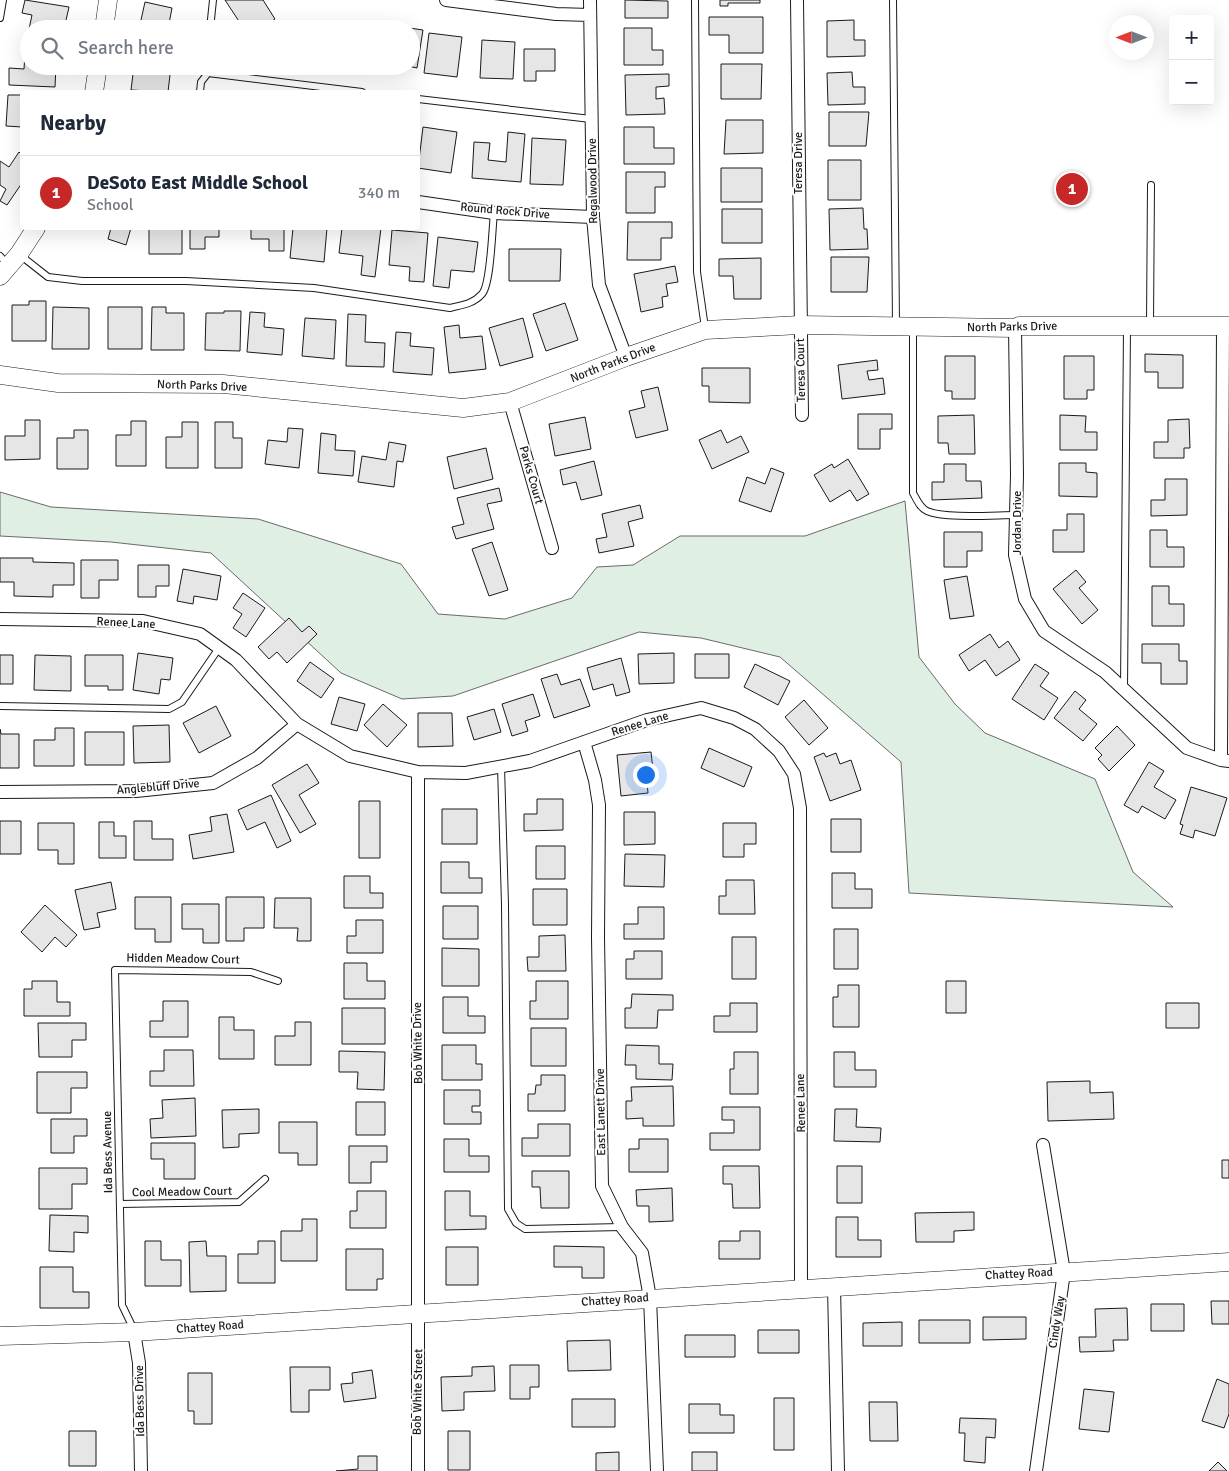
<!DOCTYPE html>
<meta charset="utf-8">
<style>
body{margin:0;font-family:Signika,sans-serif;background:#f6f6f7;color:#1f2937}
.controls{position:absolute;right:15px;top:15px;display:grid;overflow:hidden;border-radius:5px;box-shadow:0 5px 20px #0002}
.controls button{width:45px;height:45px;display:grid;place-items:center;padding:0;border:0;border-bottom:1px solid #e0e1e3;background:#fff;color:#1f2937;font:25px sans-serif}
.compass{position:absolute;left:1109px;top:15px;width:45px;height:45px;border-radius:50%;background:#fff;box-shadow:0 5px 20px #0002;rotate:270deg}
.you{position:absolute;left:645px;top:774px;width:18px;height:18px;margin:-12px;border:4px solid #fff;border-radius:50%;background:#1a73e8;box-shadow:0 0 0 8px #1a73e833}
.badge{display:grid;place-items:center;width:32px;height:32px;border-radius:50%;background:#c62828;color:#fff;font-size:16px;font-weight:700}
.pin{position:absolute;translate:-50% -50%;border:2px solid #fff;box-shadow:0 1px 5px #0006}
.list{margin:0;padding:0;list-style:none}
h2{display:flex;justify-content:space-between;align-items:center;height:65px;margin:0;padding:0 20px;font-size:21px}
h2 small{font-size:16px;font-weight:400;color:#747a83}
.list li{display:grid;grid-template-columns:32px 1fr auto;gap:15px;align-items:center;box-sizing:border-box;height:75px;padding:0 20px;border-top:1px solid #e0e1e3}
.list b{display:block;font-size:19px;white-space:nowrap}
.list p{margin:0;font-size:16px;white-space:nowrap;color:#747a83}
.list em{font-size:16px;font-style:normal;color:#747a83}
.icon{flex:none;width:28px;height:28px;fill:none;stroke:currentColor;stroke-width:2;stroke-linecap:round;stroke-linejoin:round}
.map{position:relative;flex:none;width:1229px;height:1471px;overflow:hidden}
.search{position:absolute;background:#fff;box-shadow:0 5px 20px #0002;left:20px;top:20px;width:400px;height:55px;display:flex;align-items:center;gap:12px;box-sizing:border-box;padding:0 18px;border-radius:28px;color:#747a83;font-size:19px}
.panel{position:absolute;background:#fff;box-shadow:0 5px 20px #0002;left:20px;top:90px;width:400px;height:140px;border-radius:5px}
.map>svg:first-child{display:block}
.green{fill:#e0efe3;stroke:#6a6a6a}
.building{fill:#e6e6e6;stroke:#1a1a1a}
.lines{fill:none;stroke-linecap:round;stroke-linejoin:round}
.lane-casing{stroke:#1a1a1a;stroke-width:8}
.street-casing{stroke:#1a1a1a;stroke-width:14}
.secondary-casing{stroke:#1a1a1a;stroke-width:19}
.lane{stroke:#fff;stroke-width:6}
.street{stroke:#fff;stroke-width:12}
.secondary{stroke:#fff;stroke-width:18}
.labels{text-anchor:middle;dominant-baseline:central;stroke-width:4;stroke-linejoin:round;paint-order:stroke}
.street-label{font-size:12px;fill:#1a1a1a;stroke:#fff}
</style>
<div class="map">
<svg width="1229" height="1471" viewBox="0 0 1229 1471">
<rect width="100%" height="100%" fill="#fff"/>
<path class="green" d="M0,492l51,15 207,12 143,45 37,50 67,5 67,-21 25,-31 36,-2 47,-29h125l100,-35 14,156 36,47 30,29 110,46 38,93 40,35 -264,-14 -8,-131 -121,-105 -79,-19 -62,-6 -186,64 -51,3 -61,-26 -130,-120 -100,-11 -111,-6z"/>
<path class="building" d="M25,0l44,7 -5,22h-35l3,-14 -10,-2z
M225,0h38l12,19 -15,10h-16z
M625,0l43,1v17h-43z
M720,0h40v3h-32v3h-8z
M145,2l27,6 -4,21h-29z
M709,17h54v36h-34v-18h-20z
M854,20v20h11v16l-38,1v-36z
M343,21l32,6 -1,2h-32z
M389,25l34,5 -6,38 -9,-2h3v-37h-23z
M624,28h28v22h11v15h-39z
M429,33l33,4 -5,40 -33,-4z
M482,40l33,2 -2,37 -33,-1z
M524,49h31v22h-19v10h-12z
M25,54h4v12h27l-1,21 -46,-2v-17l15,1z
M721,64h41l-1,35h-40z
M134,66h37l-3,26 -37,-2z
M852,72l1,15h12v17l-37,1 -1,-32z
M669,74v12l-13,1v12l8,-1 1,16 -39,1 -1,-40z
M8,95h14v32l-16,-1z
M829,112h40l-3,34h-37z
M726,120h37v33l-39,1z
M423,127l34,5 -6,41 -33,-5z
M624,127h30v21h20v16h-50z
M508,132l17,2 -4,48 -49,-4 2,-36 16,1 -2,17 18,2z
M532,138l34,2 -3,45 -33,-1z
M19,152l3,3v28l-15,22 -7,-4 6,-12 -6,-4v-24l9,6z
M828,160h33v40h-33z
M721,168h41v34h-41z
M626,172h39v15h-10v26h-29z
M863,208l1,21h3l1,20 -38,1 -1,-41z
M722,209h40v34h-40z
M628,222h44v16h-11v22h-34z
M108,228h23l-5,17 -18,-6 3,-11z
M149,228h33v26h-33z
M190,228h29v9h-14v12h-15z
M251,228h33v23h-15v-12h-18z
M293,228h34l-3,34 -34,-4z
M342,228h39l-6,49 -14,-2 2,-19 -24,-3z
M392,230l36,3 -4,49 -15,-1 1,-14 -21,-2z
M438,237l40,5 -4,30 -23,-2 -2,18 -16,-2z
M509,249h52l-1,32h-51z
M831,257h38l-2,35h-36z
M761,258v41h-27l-1,-23h-14v-17z
M675,266l3,16 -12,2 2,12 -6,1 1,10 -22,5 -7,-38z
M29,301h17v40h-34v-36h17z
M565,303l13,37 -32,11 -13,-37z
M53,307l36,1v41h-37z
M108,307h34v42h-34z
M152,307h14v6h18v37h-33z
M224,311h17l-1,40 -35,-1 1,-37h18z
M250,312l15,1 -1,14 20,2 -2,26 -35,-3z
M348,314l18,1 -1,27 20,1 -1,24 -38,-1z
M305,318l31,2 -2,39 -32,-3z
M523,318l10,39 -33,9 -11,-38z
M459,325l1,13 22,-2 4,33 -37,4 -5,-46z
M396,332l15,1 -1,13 24,2 -2,27 -39,-3z
M1145,354l38,1v33h-25v-16h-13z
M945,356h30v43h-23v-8h-7z
M1064,356h30v34h-7v9h-23z
M877,360l1,10 -11,1 2,9 14,-2 2,16 -43,5 -4,-34z
M702,368h48v35l-41,-1v-16h-7z
M658,387l10,43 -32,8 -7,-27 16,-4 -4,-16z
M858,414h34v15h-12v20h-22z
M974,415l1,39h-26l-1,-11h-10v-27z
M1060,415l26,1 -1,16h12v18h-37z
M585,417l6,32 -36,7 -6,-32z
M1189,419l1,29h-6v10h-30v-16h14v-22z
M25,420h15v39l-35,1v-24h20z
M131,421h15v45h-30v-31h15z
M182,422h16v46h-32v-31h16z
M215,422h18v16h9v30h-27z
M288,428l15,1 -4,39 -34,-4 3,-24 19,2z
M74,430h14v39h-31v-31h17z
M721,430l6,13 14,-7 8,16 -37,17 -13,-29z
M321,433l15,2 -1,15 20,1 -2,25 -35,-3z
M389,442l17,3 -3,17 -6,-1 -3,26 -36,-5 4,-26 24,4z
M486,448l7,31 -39,10 -7,-32z
M848,459l21,35 -12,7 -7,-11 -20,12 -16,-27 18,-11 2,4z
M594,461l8,34 -21,5 -5,-18 -13,3 -3,-15z
M1059,463h27v9l11,1v24l-38,-1z
M944,464h22v17h15l1,17 -50,2v-18h12z
M771,468l13,5 -13,39 -32,-11 8,-24 18,7z
M1165,479h22v36l-36,1v-16h14z
M499,488l3,13 -15,3 7,25 -38,10 -4,-12 12,-3 -7,-26z
M640,505l3,13 -15,4 6,24 -35,7 -3,-14 11,-2 -5,-23z
M1067,514h17v38h-31v-22h14z
M1150,530h17v17h17v20h-34z
M944,532h38v19h-15v16h-23z
M492,542l16,48 -19,6 -17,-47z
M0,558h33v4l41,1v22h-21v12l-39,-1v-14h-14z
M81,560h37v20h-19v18h-18z
M138,565h31v21h-13v11h-18z
M183,569l38,7 -4,24 -23,-4 -1,8 -16,-3z
M1076,570l10,12 -7,6 19,22 -16,14 -29,-35z
M967,576l7,40 -24,3 -6,-39z
M1152,586h17v18h15v22h-32z
M243,593l22,15 -19,29 -13,-9 9,-14 -9,-6z
M289,618l13,14 7,-6 8,8 -30,29 -10,-11 -8,7 -11,-12z
M990,634l9,14 9,-7 12,19 -24,16 -11,-16 -16,11 -10,-16z
M1142,644h37v17h8v23h-26v-21h-19z
M138,653l35,5 -3,22 -9,-1 -2,15 -26,-4z
M674,653v30l-35,1 -1,-30z
M695,654h34v24h-34z
M0,655h13v29h-13z
M35,655l36,1v35l-37,-1z
M85,655h38v35h-15v-4h-23z
M621,658l9,34 -14,4 -3,-12 -20,6 -6,-22z
M310,662l24,17 -13,19 -24,-17z
M755,664l35,17 -12,24 -34,-18z
M1035,664l14,9 -9,13 18,12 -14,22 -32,-21z
M557,674l4,11 19,-6 10,27 -36,12 -13,-39z
M1075,691l11,9 -7,9 18,15 -14,17 -29,-23z
M533,694l7,22 -15,5 3,10 -16,5 -10,-32z
M339,697l26,7 -8,27 -26,-7z
M804,700l24,28 -19,17 -24,-28z
M383,704l24,21 -20,22 -23,-22z
M216,706l15,30 -32,17 -16,-30z
M494,709l7,23 -27,8 -7,-23z
M418,713h34l1,33 -35,1z
M169,725l1,37 -36,1 -1,-37z
M1117,726l18,19 -26,26 -11,-12 4,-4 -7,-7z
M55,728h19v38h-40v-26h21z
M0,729l1,5h18v34h-19z
M85,732h39v33h-39z
M709,748l43,19 -8,20 -43,-19z
M651,752l2,18 -7,1 2,22 -27,3 -4,-41z
M824,753l2,4 10,-4 4,11 11,-4 10,30 -31,11 -16,-44z
M1149,762l15,9 -10,16 22,13 -11,19 -23,-13 -4,7 -14,-8z
M307,764l12,19 -20,12 17,29 -16,9 -28,-48z
M1191,787l36,11 -12,38 -20,-6 -2,8 -13,-4 3,-9 -3,-1z
M271,795l20,46 -14,7 -12,-26 -18,8 -9,-20z
M537,799h26v31l-39,1v-17h13z
M359,801h21v57h-21z
M442,809h35v35h-35z
M624,812h31v32l-31,1z
M227,814l7,38 -41,7 -4,-24 23,-4 -2,-14z
M831,819h30v33h-30z
M0,821h21v33h-21z
M134,821h18v18h21v21h-39z
M99,822h15v14h12v22h-27z
M38,823h36v41h-16v-14h-20z
M723,823h33v21h-12v13h-21z
M536,846h29v33h-29z
M625,854l40,1 -1,32 -40,-1z
M441,862h28v16h13v15h-41z
M832,873h23v16h17v19h-40z
M344,876h26v17h13v15h-39z
M726,880h28l1,34h-36v-18h7z
M111,882l5,27 -19,4 3,14 -16,3 -9,-40z
M533,889h34v36h-34z
M135,897h36v45h-16v-13h-20z
M226,897h38v31h-20v13h-18z
M275,898h36v43h-14l1,-13h-24z
M182,904h37v39h-16v-14h-21z
M45,905l32,30 -11,12 -11,-10 -13,15 -21,-20z
M443,906h35v33h-35z
M638,907h26v32h-40v-15h14z
M356,920h27v33h-36v-17h9z
M834,929h24v40h-24z
M565,935l1,36h-38l-1,-14h12v-21z
M732,937h24v42h-24z
M442,948l37,1v37h-37z
M634,951h28v28h-36v-20h8z
M344,963h23v18h18v18h-41z
M32,981h25v21h13v14h-46v-27h8z
M536,981h32v38h-38v-18h6z
M946,981h20v32h-20z
M838,985h21v42h-26v-30h5z
M632,994l41,1v15h-15l-1,18h-32v-20h6z
M443,997h25v19h17v17h-42z
M163,1001h25v36h-38v-16h13z
M730,1003h27v29h-43v-16h16z
M1166,1003h33v25h-33z
M342,1008h43v36h-43z
M219,1017h15v13h20v29h-35z
M295,1022h16v43h-36v-29h20z
M38,1023h48v17h-14v17h-33z
M531,1028h35v38h-35z
M442,1045h34v19h6v16h-40z
M626,1045l33,1v18h14l-1,16 -36,-1v-14h-11z
M164,1050h29l1,36h-44v-15h14z
M339,1051l46,1 -1,38 -27,-1 1,-17h-19z
M734,1052h24v42h-28v-25h4z
M834,1052h21v18h21v17h-42z
M37,1072h50v16h-16v25h-34z
M541,1075h24v36h-37v-17h7l1,-9h5z
M1090,1081v12l23,-1 1,27 -66,2 -1,-39z
M673,1086l1,40h-31v-8l-17,1v-18h6l-1,-14z
M444,1090h36v16h-8v6h9v12h-37z
M195,1098l1,38 -45,2 -1,-19 13,-1 -1,-18z
M356,1102h29v33h-29z
M722,1107h38v43h-50v-17h24v-13h-12z
M259,1109v24l-20,1v13l-16,1 -1,-38z
M835,1109h22l-1,18 25,1 -1,14 -46,-1z
M51,1119h36v17h-13v17h-23z
M279,1122h38v43h-19v-12h-19z
M538,1124h32v32h-48v-18h16z
M444,1139h25v17h20v16h-45z
M639,1139h29v33h-39v-23h10z
M151,1143h44v36h-31v-20h-13z
M349,1146h38v16h-16v21h-22z
M1222,1160h7v18h-7z
M723,1166h36l1,42h-27l-1,-24h-9z
M837,1166h25v37h-25z
M39,1168h48v16h-15v25h-33z
M532,1171h37v37h-28l-1,-21h-8z
M672,1188l1,33 -24,1v-16h-12l-1,-16z
M357,1191h29v37h-36v-17h7z
M445,1191h25v25h16v13l-41,1z
M974,1212v18l-20,1v11h-38l-1,-29z
M50,1215l38,1v17l-14,-1v20l-25,-1z
M836,1217h22v23h23v17h-45z
M302,1219h15v42h-36v-30h21z
M740,1231h20v28h-41v-18h21z
M145,1241h16v19h20v26h-36z
M206,1241l1,15h19v35l-36,1 -1,-50z
M258,1241h17v42h-37v-29h20z
M554,1246l50,1v31h-22v-11h-28z
M446,1247h32v38h-32z
M346,1249h37v30h-6v11h-31z
M40,1267h33v25h16v16h-49z
M1211,1301h18v23h-17z
M1151,1304h33v27h-33z
M1127,1308l1,32h-15l1,11 -34,1 -1,-15h17l-1,-28z
M983,1317h43v22l-43,1z
M919,1320h51v23h-51z
M902,1322v24h-39v-23z
M758,1330h41v23h-41z
M685,1335h50v22h-50z
M610,1340l1,30 -43,1 -1,-30z
M510,1365h29v22h-9v12h-20z
M494,1366l1,25 -31,1v18l-22,1 -1,-34 31,-1v-9z
M290,1367h40v23h-21v22h-18z
M372,1370l4,28 -32,4 -3,-18 12,-1 -1,-10z
M188,1373h24v51h-18v-13h-6z
M1217,1379l12,5v30l-5,14 -22,-7z
M1084,1389l30,3 -5,40 -30,-3z
M774,1398h20v52h-20z
M572,1399h43v28h-43z
M869,1402h28l1,39h-28z
M689,1404h31v11h14v18h-45z
M960,1418l36,1 -1,19 -9,-1 -1,26 -21,-2 1,-28h-6z
M69,1431h27v35h-27z
M448,1431h22v39h-22z
M619,1452v19h-23v-18z
M692,1452h25v19h-25z
M358,1456h19v15h-41l22,-2z
M1218,1462l9,9h-18z"/>
<g class="lines">
<g class="lane-casing">
<path id="lane" d="M695,0l2,272 8,56
M893,0l3,325
M0,18l3,-18
M210,29l3,-29
M208,66v7l154,19
M200,92l1,-10 7,-9
M418,99l173,20
M20,255l28,22 34,4h104l128,7 136,20c12,-3 23,-4 32,-14 9,-10 10,-65 12,-81
M0,256l8,9
M1150,324l1,-139
M913,328v165c4,7 7,15 14,18 18,8 68,4 89,4
M1124,689l3,-363
M0,706l169,3 13,-7 37,-54
M501,766l4,139 3,304 8,14 9,6 97,-2
M120,1204l119,-2 26,-23
M134,1330l-12,-25 -7,-335 136,2 27,9"/>
</g>
<g class="street-casing">
<path id="street" d="M446,0l110,14 34,1
M590,0l3,217 6,68 27,72
M797,0l5,415
M418,202l76,11 99,4
M1015,328l2,147 -2,80 10,44 19,32 61,41 82,76 34,12 8,1
M510,402l42,146
M0,619l143,2 57,13 36,26 61,64 53,32 68,16 48,1 64,-12 117,-41 54,-12 33,10 21,11 24,22 15,23 6,34 1,480
M584,742l11,38 4,25 -1,132 4,249 20,41 20,26 8,45 7,173
M1221,760l2,-434
M418,772v699
M0,792l136,-1 77,-8 44,-25 40,-34
M834,1287l4,184
M134,1332l5,31 2,108
M1036,1471l28,-199 -21,-127"/>
</g>
<g class="secondary-casing">
<path id="secondary" d="M104,29l4,-29
M94,92l4,-26
M0,276l19,-22 17,-26
M0,375l58,8 165,1 240,24 47,-6 116,-45 79,-27 95,-5 215,3 4,-2h210
M0,1336l134,-4 1095,-70"/>
</g>
<use href="#lane" class="lane"/>
<use href="#street" class="street"/>
<use href="#secondary" class="secondary"/>
</g>
<g class="labels">
<g class="street-label">
<text transform="translate(798 163) rotate(-90)">Teresa Drive</text>
<text transform="translate(593 181) rotate(-91)">Regalwood Drive</text>
<text transform="translate(505 211) rotate(5)">Round Rock Drive</text>
<text transform="translate(1012 327) rotate(-1)">North Parks Drive</text>
<text transform="translate(613 363) rotate(-21)">North Parks Drive</text>
<text transform="translate(801 370) rotate(-91)">Teresa Court</text>
<text transform="translate(202 386) rotate(2)">North Parks Drive</text>
<text transform="translate(531 475) rotate(74)">Parks Court</text>
<text transform="translate(1017 523) rotate(-90)">Jordan Drive</text>
<text transform="translate(126 623) rotate(3)">Renee Lane</text>
<text transform="translate(640 724) rotate(-17)">Renee Lane</text>
<text transform="translate(158 787) rotate(-5)">Anglebluff Drive</text>
<text transform="translate(183 959) rotate(1)">Hidden Meadow Court</text>
<text transform="translate(418 1043) rotate(-91)">Bob White Drive</text>
<text transform="translate(801 1103) rotate(-91)">Renee Lane</text>
<text transform="translate(601 1112) rotate(-91)">East Lanett Drive</text>
<text transform="translate(108 1152) rotate(-91)">Ida Bess Avenue</text>
<text transform="translate(182 1192) rotate(-1)">Cool Meadow Court</text>
<text transform="translate(1019 1274) rotate(-3)">Chattey Road</text>
<text transform="translate(615 1300) rotate(-4)">Chattey Road</text>
<text transform="translate(1057 1322) rotate(-81)">Cindy Way</text>
<text transform="translate(210 1327) rotate(-4)">Chattey Road</text>
<text transform="translate(418 1392) rotate(-89)">Bob White Street</text>
<text transform="translate(140 1401) rotate(-91)">Ida Bess Drive</text>
</g>
</g>
</svg>
<div class="controls">
<button>+</button>
<button>−</button>
</div>
<svg class="compass" viewBox="-18 -18 36 36"><path d="M0-13l5 13h-10z" fill="#e53935"/><path d="M0 13l5-13h-10z" fill="#747a83"/></svg>
<div class="you"></div>
<div class="pin badge" style="left:1072px;top:189px">1</div>
<div class="search"><svg class="icon" aria-label="search" viewBox="0 0 24 24"><circle cx="10" cy="10" r="6"/><path d="M15 15l6 6"/></svg>Search here</div>
<section class="panel">
<h2>Nearby<small></small></h2>
<ul class="list">
<li><span class="badge">1</span><div><b>DeSoto East Middle School</b><p>School</p></div><em>340 m</em></li>
</ul>
</section>
</div>
